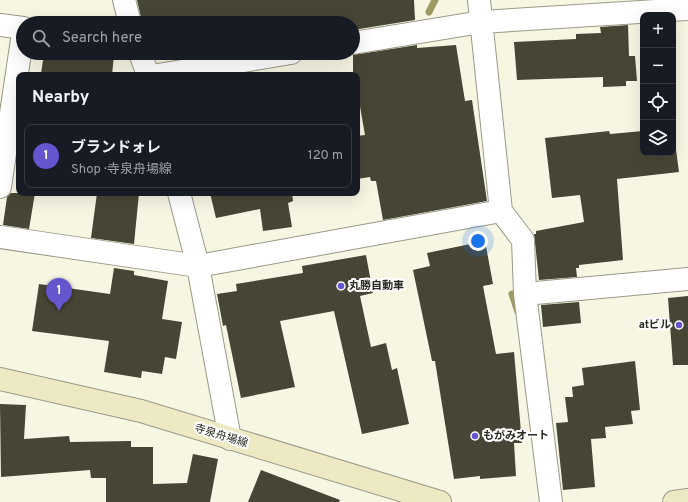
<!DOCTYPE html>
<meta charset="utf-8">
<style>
body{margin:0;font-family:Overpass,"Noto Sans JP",sans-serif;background:#20242c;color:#f1f3f6}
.controls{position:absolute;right:12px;top:12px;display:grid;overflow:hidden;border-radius:8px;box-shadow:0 4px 16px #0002}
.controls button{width:36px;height:36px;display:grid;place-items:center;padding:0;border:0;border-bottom:1px solid #363941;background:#171b24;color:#f1f3f6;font:20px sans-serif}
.you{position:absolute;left:478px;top:241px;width:14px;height:14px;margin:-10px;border:3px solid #fff;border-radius:50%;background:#1a73e8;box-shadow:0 0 0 6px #1a73e833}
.badge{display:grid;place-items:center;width:26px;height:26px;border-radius:50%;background:#6555ce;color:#fff;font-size:13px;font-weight:700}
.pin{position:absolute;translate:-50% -33px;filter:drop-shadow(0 1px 2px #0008)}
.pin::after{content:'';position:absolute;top:21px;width:14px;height:12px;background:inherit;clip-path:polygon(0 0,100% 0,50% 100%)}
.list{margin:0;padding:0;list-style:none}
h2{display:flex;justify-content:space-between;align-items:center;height:52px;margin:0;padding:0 16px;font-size:17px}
h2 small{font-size:13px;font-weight:400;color:#9ea1a6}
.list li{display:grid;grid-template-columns:26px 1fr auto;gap:12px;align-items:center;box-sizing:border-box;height:64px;margin:0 8px 8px;padding:0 8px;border:1px solid #363941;border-radius:8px}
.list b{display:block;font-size:15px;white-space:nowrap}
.list p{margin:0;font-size:13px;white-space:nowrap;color:#9ea1a6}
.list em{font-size:13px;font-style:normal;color:#9ea1a6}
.icon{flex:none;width:22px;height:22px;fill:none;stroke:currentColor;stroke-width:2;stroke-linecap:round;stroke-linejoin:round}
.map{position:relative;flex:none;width:688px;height:502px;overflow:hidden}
.search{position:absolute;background:#171b24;box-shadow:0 4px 16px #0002;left:16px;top:16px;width:344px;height:44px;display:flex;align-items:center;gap:10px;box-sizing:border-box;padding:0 14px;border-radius:22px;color:#9ea1a6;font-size:15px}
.panel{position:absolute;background:#171b24;box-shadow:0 4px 16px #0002;left:16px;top:72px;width:344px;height:124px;border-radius:8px}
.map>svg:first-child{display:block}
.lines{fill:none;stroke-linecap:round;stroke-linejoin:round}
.stream{stroke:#9e9a64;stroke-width:7}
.building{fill:#474636}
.street-casing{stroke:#9a9987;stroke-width:24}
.secondary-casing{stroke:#9a9987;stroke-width:24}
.street{stroke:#fff;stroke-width:22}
.secondary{stroke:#edeac3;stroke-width:22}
.poi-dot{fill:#6555ce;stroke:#fff;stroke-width:1.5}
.labels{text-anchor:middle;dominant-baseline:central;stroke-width:4;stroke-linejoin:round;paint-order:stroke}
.poi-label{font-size:11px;font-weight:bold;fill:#2a2922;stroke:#fff;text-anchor:start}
.street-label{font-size:11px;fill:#2a2922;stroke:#fff}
</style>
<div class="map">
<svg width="688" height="502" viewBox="0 0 688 502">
<rect width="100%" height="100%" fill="#f7f6e3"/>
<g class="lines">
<path class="stream" d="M429,12l6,-12
M512,294l6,18"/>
</g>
<path class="building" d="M137,0h277l1,20 -62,10v-7h-65l-1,-6 -39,6h-100l-6,-1z
M628,25l1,31h6l2,25h-11v5l-23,1v-10l-86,3 -3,-38 62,-3v-5l25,-1 -1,-6z
M417,45v3l39,-3 9,56 7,-1 15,101 -104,19 -7,-39h-5l-1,-4 -13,2v-43l8,-1 -8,-46v-14h-4v-20z
M44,53l70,2 -2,20 -71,-1z
M673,127l6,45 -62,7 6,81 -44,5v3h-3l1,9 -38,3 -5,-46h2v-3l48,-9 -4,-27 -28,3 -7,-60 64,-7 1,3 33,-3v22h30z
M11,193h24l-6,36 -26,-4 4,-28z
M97,193h42l-5,51 -43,-6z
M210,193h82l1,8 -5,2 4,24 -29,4 -3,-22 -44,9z
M485,241l8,43 -10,2 13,68 18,-2 8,91h-8l2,33 -36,3v-3l-26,3 -19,-118h-3l-19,-91 17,-4 -3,-13z
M366,255l7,38 -13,3 11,51 15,-4 6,27 5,-2 12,56 -47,10 -28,-123 -54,10 15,66 -54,11 -15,-73 -3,1 -6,-32 20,-3 -1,-7 67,-11 -1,-7z
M114,268l20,3v4l34,6 -6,38 20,3 -6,37 -11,-2 -3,17 -20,-3 -1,7 -37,-6 5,-31 -77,-10 7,-47 71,10z
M688,296v69h-15l-5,-67z
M579,302l2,21 -38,4 -2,-22z
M635,361l5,49 -9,1 2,13 -28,3 1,11 -15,1 4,48 -32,3 -7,-67 12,-1 -3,-25h8l-1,-10 12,-2 -2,-17z
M0,404l26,1 -2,34 45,-3 1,6 61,-1v6h22v37l34,-1 6,-29 25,5 -8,43h-104v-24h-15l-1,-8 -89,7z
M261,470l79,30 -1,2h-91z"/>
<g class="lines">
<g class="street-casing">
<path id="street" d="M124,0l6,23
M479,0l22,211 22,29 2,54 26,208
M0,25l23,3
M353,43l128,-21 207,-13
M140,53l8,22
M158,75l133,-22
M0,187l23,-154
M179,193l19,73 32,173
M0,237l198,29 303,-55
M525,294l163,-15"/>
</g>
<g class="secondary-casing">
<path id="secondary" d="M0,379l141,32 299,91
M674,502l14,-2"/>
</g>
<use href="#street" class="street"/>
<use href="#secondary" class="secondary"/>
</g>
<g class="poi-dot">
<circle cx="341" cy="286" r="4"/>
<circle cx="679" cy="325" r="4"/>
<circle cx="475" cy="436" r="4"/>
</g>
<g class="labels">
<g class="poi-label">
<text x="349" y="286">丸勝自動車</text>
<text x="671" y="325" text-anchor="end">atビル</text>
<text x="483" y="436">もがみオート</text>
</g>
<g class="street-label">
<text transform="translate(221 436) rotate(17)">寺泉舟場線</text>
</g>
</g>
</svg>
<div class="controls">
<button>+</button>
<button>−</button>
<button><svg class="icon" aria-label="locate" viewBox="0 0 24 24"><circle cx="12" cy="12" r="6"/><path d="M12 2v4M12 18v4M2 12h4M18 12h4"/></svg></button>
<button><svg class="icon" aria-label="layers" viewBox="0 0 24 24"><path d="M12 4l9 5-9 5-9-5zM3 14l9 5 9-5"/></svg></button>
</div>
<div class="you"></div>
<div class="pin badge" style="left:59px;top:311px">1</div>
<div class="search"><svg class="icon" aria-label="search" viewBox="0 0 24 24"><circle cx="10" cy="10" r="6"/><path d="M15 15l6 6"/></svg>Search here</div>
<section class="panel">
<h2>Nearby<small></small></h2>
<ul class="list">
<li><span class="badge">1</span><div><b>ブランドォレ</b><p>Shop · 寺泉舟場線</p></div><em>120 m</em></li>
</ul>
</section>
</div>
